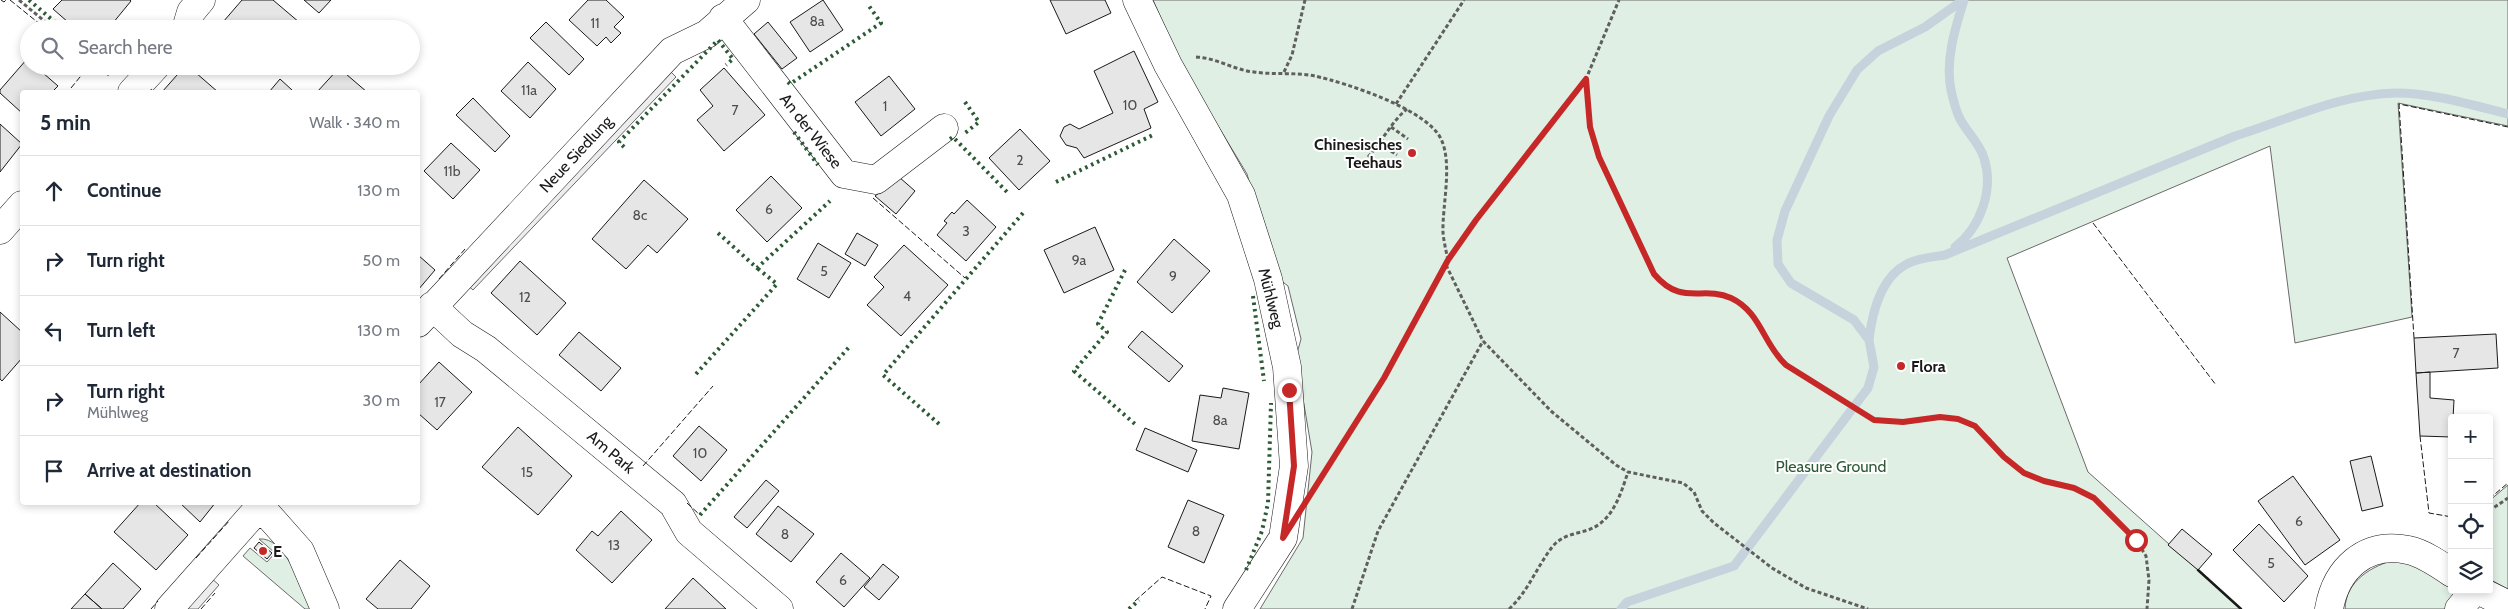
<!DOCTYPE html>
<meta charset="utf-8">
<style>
body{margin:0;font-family:Cabin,sans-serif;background:#f6f6f7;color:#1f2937}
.controls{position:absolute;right:15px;bottom:15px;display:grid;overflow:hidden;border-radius:5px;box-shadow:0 2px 8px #0003}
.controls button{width:45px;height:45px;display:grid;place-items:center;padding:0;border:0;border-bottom:1px solid #e0e1e3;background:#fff;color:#1f2937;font:25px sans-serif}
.stop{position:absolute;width:15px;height:15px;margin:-11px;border:4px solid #c62828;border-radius:50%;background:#fff}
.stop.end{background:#c62828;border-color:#fff;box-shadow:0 1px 5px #0008}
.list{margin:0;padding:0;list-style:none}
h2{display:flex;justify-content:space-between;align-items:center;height:65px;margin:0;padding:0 20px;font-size:21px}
h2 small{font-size:16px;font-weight:400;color:#747a83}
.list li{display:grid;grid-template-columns:32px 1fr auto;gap:15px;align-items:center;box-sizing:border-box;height:70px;padding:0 20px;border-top:1px solid #e0e1e3}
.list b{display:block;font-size:19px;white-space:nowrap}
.list p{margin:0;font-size:16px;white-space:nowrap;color:#747a83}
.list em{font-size:16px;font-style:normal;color:#747a83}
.icon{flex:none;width:28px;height:28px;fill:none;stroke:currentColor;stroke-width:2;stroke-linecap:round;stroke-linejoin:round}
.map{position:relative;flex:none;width:2508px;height:609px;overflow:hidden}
.search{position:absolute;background:#fff;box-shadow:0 2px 8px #0003;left:20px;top:20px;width:400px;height:55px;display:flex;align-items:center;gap:12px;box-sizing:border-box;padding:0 18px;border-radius:28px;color:#747a83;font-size:19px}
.panel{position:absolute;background:#fff;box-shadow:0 2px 8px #0003;left:20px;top:90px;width:400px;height:415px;border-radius:5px}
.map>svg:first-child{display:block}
.green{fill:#e0efe3;stroke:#6a6a6a}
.parking{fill:#ededed;stroke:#6a6a6a}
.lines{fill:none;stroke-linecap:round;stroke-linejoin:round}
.stream{stroke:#c6d2dc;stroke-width:9}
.building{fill:#e6e6e6;stroke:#1a1a1a}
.minor-casing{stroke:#1a1a1a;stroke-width:29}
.path{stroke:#5f5f5f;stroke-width:3;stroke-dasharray:4 2.5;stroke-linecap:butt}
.minor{stroke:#fff;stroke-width:28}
.hedge{stroke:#2b5a34;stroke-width:4;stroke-dasharray:2.5 4;stroke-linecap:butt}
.fence{stroke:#1a1a1a;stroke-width:1;stroke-dasharray:6 2.5;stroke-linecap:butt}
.wall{stroke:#1a1a1a;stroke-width:2.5}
.route{stroke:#c62828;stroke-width:6}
.poi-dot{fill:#c62828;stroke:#fff;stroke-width:2}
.labels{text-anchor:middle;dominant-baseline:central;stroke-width:4;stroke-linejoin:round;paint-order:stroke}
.number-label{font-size:14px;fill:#4d4d4d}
.street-label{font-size:16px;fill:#1a1a1a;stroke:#fff}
.poi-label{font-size:16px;font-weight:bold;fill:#1a1a1a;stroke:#fff;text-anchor:start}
.park-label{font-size:16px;fill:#2b5a34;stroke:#fff}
</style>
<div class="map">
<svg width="2508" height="609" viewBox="0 0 2508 609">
<rect width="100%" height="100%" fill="#fff"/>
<path class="green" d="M1153,0h1355v126l-110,-23 14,214 -117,26 -25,-197 -263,112 81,214 154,137h-982l43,-71 9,-86 -16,-95 5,-18 -13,-53 -13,-10 -28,-102 -64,-106z
M2508,485v104l-19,-10v-78z
M259,539c26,-3 44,51 52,70h-6l-62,-53 7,-8 17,14 8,-9z
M2397,559l26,6 29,20v5h7l-10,19h-104c1,-29 27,-43 52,-50z"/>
<path class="parking" d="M668,69l8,8 -203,213 -8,-7z
M210,577l9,8 -21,24h-16z"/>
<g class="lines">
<path class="stream" d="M1955,247c26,-20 39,-58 29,-89 -4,-14 -17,-26 -24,-39 -4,-8 -7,-20 -9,-29 -6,-29 4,-62 13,-90
M1869,340c3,-27 12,-63 38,-76 11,-6 26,-7 38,-9l290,-119c52,-16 105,-42 161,-43 37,0 76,12 112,21
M1621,609l6,-7 107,-36 134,-178 6,-21 -5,-27 -15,-20 -63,-37 -13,-19 -1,-24 8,-29 44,-95 28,-46 21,-19 47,-24 38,-27"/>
</g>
<path class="building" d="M62,0h68l1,1 -23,28h-32l-23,-20z
M242,0h31l33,28 -89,1z
M304,0h27l-12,13z
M588,0h18l18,17 -10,10 7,6 -10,10 -5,-6 -9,9 -28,-26z
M823,0l20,30 -33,22 -20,-30z
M1050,0h55l6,13 -45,21z
M546,22l38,37 -15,16 -39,-37z
M768,22l29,36 -15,11 -28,-35z
M1134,51l24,51 -14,7 7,19 -67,30 -7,-10 -11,-3 -6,-9 4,-9 6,-3 9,5 34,-16 -19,-42z
M27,59l2,7h6l23,20 -6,6h-30v21l-22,-20v-3z
M528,62l28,27 -26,29 -29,-27z
M185,66h3l30,26h-56z
M339,68l28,24h-50z
M724,68l41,47 -41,36 -27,-31 16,-14 -13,-16z
M889,76l26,33 -34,27 -26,-34z
M280,79l12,11 -3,2h-20z
M473,98l37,38 -15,16 -39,-37z
M0,124l22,20 -22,28z
M1020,129l30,32 -31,29 -30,-32z
M451,143l29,27 -27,29 -29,-28z
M771,176l31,32 -35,34 -31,-32z
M899,177l16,14 -19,23 -21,-18z
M644,180l44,39 -31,34 -9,-8 -22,24 -34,-30z
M967,200l29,27 -30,34 -29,-26 10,-12 -3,-2 8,-9 2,2z
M1095,227l19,43 -50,23 -20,-43z
M857,233l21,12 -13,21 -20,-12z
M1174,239l36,32 -38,42 -35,-31z
M818,243l33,20 -22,35 -32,-19z
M904,245l44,40 -47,51 -34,-31 17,-18 -10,-10z
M418,255l17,15 -17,20z
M520,261l46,42 -29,32 -46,-42z
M0,312l22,20v26l-20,23 -2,-2z
M1142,331l41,35 -14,16 -41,-35z
M579,332l42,36 -20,23 -42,-36z
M2496,334l2,34 -82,5 -2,-35z
M439,362l33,30 -35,38 -19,-17v-28z
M2430,372v26l24,2 -2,37 -32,-1 -4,-63z
M1223,388l26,5 -10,56 -47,-8 8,-46 21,3z
M699,426l28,24 -26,31 -28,-25z
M518,427l54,49 -34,39 -56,-48z
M1145,428l52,22 -9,22 -52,-22z
M2371,456l12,50 -21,5 -12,-50z
M2293,476l47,64 -35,25 -47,-64z
M766,480l13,11 -32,37 -13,-11z
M1188,500l36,15 -20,48 -36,-16z
M141,502h12l35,33 -32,35 -42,-38z
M179,502h37l-16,20z
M778,506l36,28 -23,28 -35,-28z
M621,511l31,29 -40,43 -36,-33 16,-19 6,5z
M2259,524l49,52 -24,26 -51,-52z
M2182,529l30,25 -14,16 -30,-25z
M259,542l13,11 -5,6 -13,-11z
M841,553l29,25 -26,29 -28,-25z
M400,560l30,26 -19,23h-33l-12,-10z
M113,563l28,26 -18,20h-21l-17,-15z
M883,564l16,13 -20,23 -15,-13z
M693,578l33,31h-61z
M85,594l17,15h-31z"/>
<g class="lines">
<g class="minor-casing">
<path id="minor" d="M1137,0l31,65 73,130 27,84 19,88 7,99 -11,72 -46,71
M723,18l121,156 32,6 68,-52
M186,29l5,-17 10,-12
M132,92l24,-26
M0,230l22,-25
M432,306l30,28 24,15 187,155 16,28 90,77
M418,323l254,-272 35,-17 39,-34
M261,507l39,44 25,58
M2478,590l30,15
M169,609l95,-107
M2329,609c7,-40 36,-68 79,-59 15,3 31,14 44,23
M2459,609l16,-19"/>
</g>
<path class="path" d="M19,0l35,29
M1196,57c21,1 38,13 58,15 20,3 41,0 61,4 31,7 112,33 126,63 12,25 1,67 2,94 1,9 3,18 5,27
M98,66l11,9
M1284,72l8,-17 13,-55
M1586,79l4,48 9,30 55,117c28,33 48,11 77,24 29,14 33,47 55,67l88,55 29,2 38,-5 17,2 17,7 16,15 13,16 20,16 20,8 30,7 19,10 43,42 10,16 3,24 -2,29
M1396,104l68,-104
M1391,127l17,12
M1380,144l17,11
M1368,157c14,-15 23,-35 39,-48
M1446,265l37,76 68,70 65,54 12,7 55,11 11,9 8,19 12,12 58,45 34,20 62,21
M1323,474l61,-96 64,-118 28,-40 110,-141 33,-79
M2489,511l19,-13
M1352,609l26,-78 105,-190
M1509,609c19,-17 28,-43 44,-63 13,-15 31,-11 45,-21 17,-11 24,-35 30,-53"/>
<use href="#minor" class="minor"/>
<path class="hedge" d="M29,0l34,29
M788,82l2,2 91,-61 -12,-17
M151,92l2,-2 3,2
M965,102l14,20 -14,11
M794,132l24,33
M950,139l3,-2 54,55
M624,147l-5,-5 99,-102 15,19 -7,6
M1056,182l97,-47
M718,233l39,35 73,-67
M1125,270l-27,54 9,8 -33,39 61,53
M1253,296l11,85
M696,374l81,-90 -20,-16
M939,424l-56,-49 140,-162
M700,515l150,-169
M1246,570l16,-39 6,-28 3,-100
M1129,609l10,-9"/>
<path class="fence" d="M1,0l3,2 2,-2
M10,0l36,29
M71,88l18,-22
M873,198l92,80
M2093,223l123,162
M439,279l26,-30
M2414,338l-15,-234 109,23
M2420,436l9,77 23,4
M643,466l70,-80
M2489,499l19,-16
M687,503l13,12
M196,558l34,-38
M1135,601l27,-24 49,19 -6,13
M151,609l7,-8
M201,609l14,-16"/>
<path class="wall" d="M2198,570l43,39"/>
</g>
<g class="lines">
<path class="route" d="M1289,390l5,76 -11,72 101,-160 64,-118 28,-40 110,-141 4,48 9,30 55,117c28,33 48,11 77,24 30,14 32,46 55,67l88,55 29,2 37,-5 18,2 17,7 29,31 20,16 20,8 30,7 20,10 42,42"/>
</g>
<g class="poi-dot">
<circle cx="1412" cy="153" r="5"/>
<circle cx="1901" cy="366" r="5"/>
<circle cx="263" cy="551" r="5"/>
</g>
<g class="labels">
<g class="number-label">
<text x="817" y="21">8a</text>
<text x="595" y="23">11</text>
<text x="529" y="90">11a</text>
<text x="1130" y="105">10</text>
<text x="885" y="106">1</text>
<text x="735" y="110">7</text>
<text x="1020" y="160">2</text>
<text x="452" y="171">11b</text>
<text x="769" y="209">6</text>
<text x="640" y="215">8c</text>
<text x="966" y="231">3</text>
<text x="1079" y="260">9a</text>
<text x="824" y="271">5</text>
<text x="1173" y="276">9</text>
<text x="907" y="296">4</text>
<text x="525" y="297">12</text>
<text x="2456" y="353">7</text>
<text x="440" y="402">17</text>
<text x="1220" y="420">8a</text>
<text x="700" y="453">10</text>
<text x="527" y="472">15</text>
<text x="2299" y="521">6</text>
<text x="1196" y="531">8</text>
<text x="785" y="534">8</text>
<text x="614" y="545">13</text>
<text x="2271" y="563">5</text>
<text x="843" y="580">6</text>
</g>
<g class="street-label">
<text transform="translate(811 131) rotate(52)">An der Wiese</text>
<text transform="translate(576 154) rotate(-47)">Neue Siedlung</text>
<text transform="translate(1271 298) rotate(76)">Mühlweg</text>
<text transform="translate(611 452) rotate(40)">Am Park</text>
</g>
<g class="poi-label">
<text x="1402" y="144" text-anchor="end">Chinesisches<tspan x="1402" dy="18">Teehaus</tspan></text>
<text x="1911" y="366">Flora</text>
<text x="273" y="551">E</text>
</g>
<g class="park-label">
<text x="1831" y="466">Pleasure Ground</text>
</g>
</g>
</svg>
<div class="controls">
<button>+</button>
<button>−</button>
<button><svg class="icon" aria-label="locate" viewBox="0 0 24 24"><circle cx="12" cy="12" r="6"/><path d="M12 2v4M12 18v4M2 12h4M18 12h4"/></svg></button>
<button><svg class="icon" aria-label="layers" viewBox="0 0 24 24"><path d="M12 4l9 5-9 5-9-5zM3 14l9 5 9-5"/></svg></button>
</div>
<div class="stop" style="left:2136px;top:540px"></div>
<div class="stop end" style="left:1289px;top:390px"></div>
<div class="search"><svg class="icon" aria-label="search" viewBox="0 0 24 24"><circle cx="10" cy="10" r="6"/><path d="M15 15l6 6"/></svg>Search here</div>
<section class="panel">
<h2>5 min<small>Walk · 340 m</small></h2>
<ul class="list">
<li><svg class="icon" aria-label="ahead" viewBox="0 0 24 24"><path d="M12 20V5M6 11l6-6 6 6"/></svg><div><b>Continue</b></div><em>130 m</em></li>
<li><svg class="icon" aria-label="right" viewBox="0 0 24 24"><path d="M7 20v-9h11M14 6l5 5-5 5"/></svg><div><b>Turn right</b></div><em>50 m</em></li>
<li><svg class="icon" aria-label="left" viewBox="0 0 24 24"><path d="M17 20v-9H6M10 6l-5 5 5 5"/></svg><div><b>Turn left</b></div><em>130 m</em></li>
<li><svg class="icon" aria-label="right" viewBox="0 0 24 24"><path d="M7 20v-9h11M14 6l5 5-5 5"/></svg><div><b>Turn right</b><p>Mühlweg</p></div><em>30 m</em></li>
<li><svg class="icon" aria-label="arrive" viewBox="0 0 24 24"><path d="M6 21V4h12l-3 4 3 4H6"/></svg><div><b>Arrive at destination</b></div></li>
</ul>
</section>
</div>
